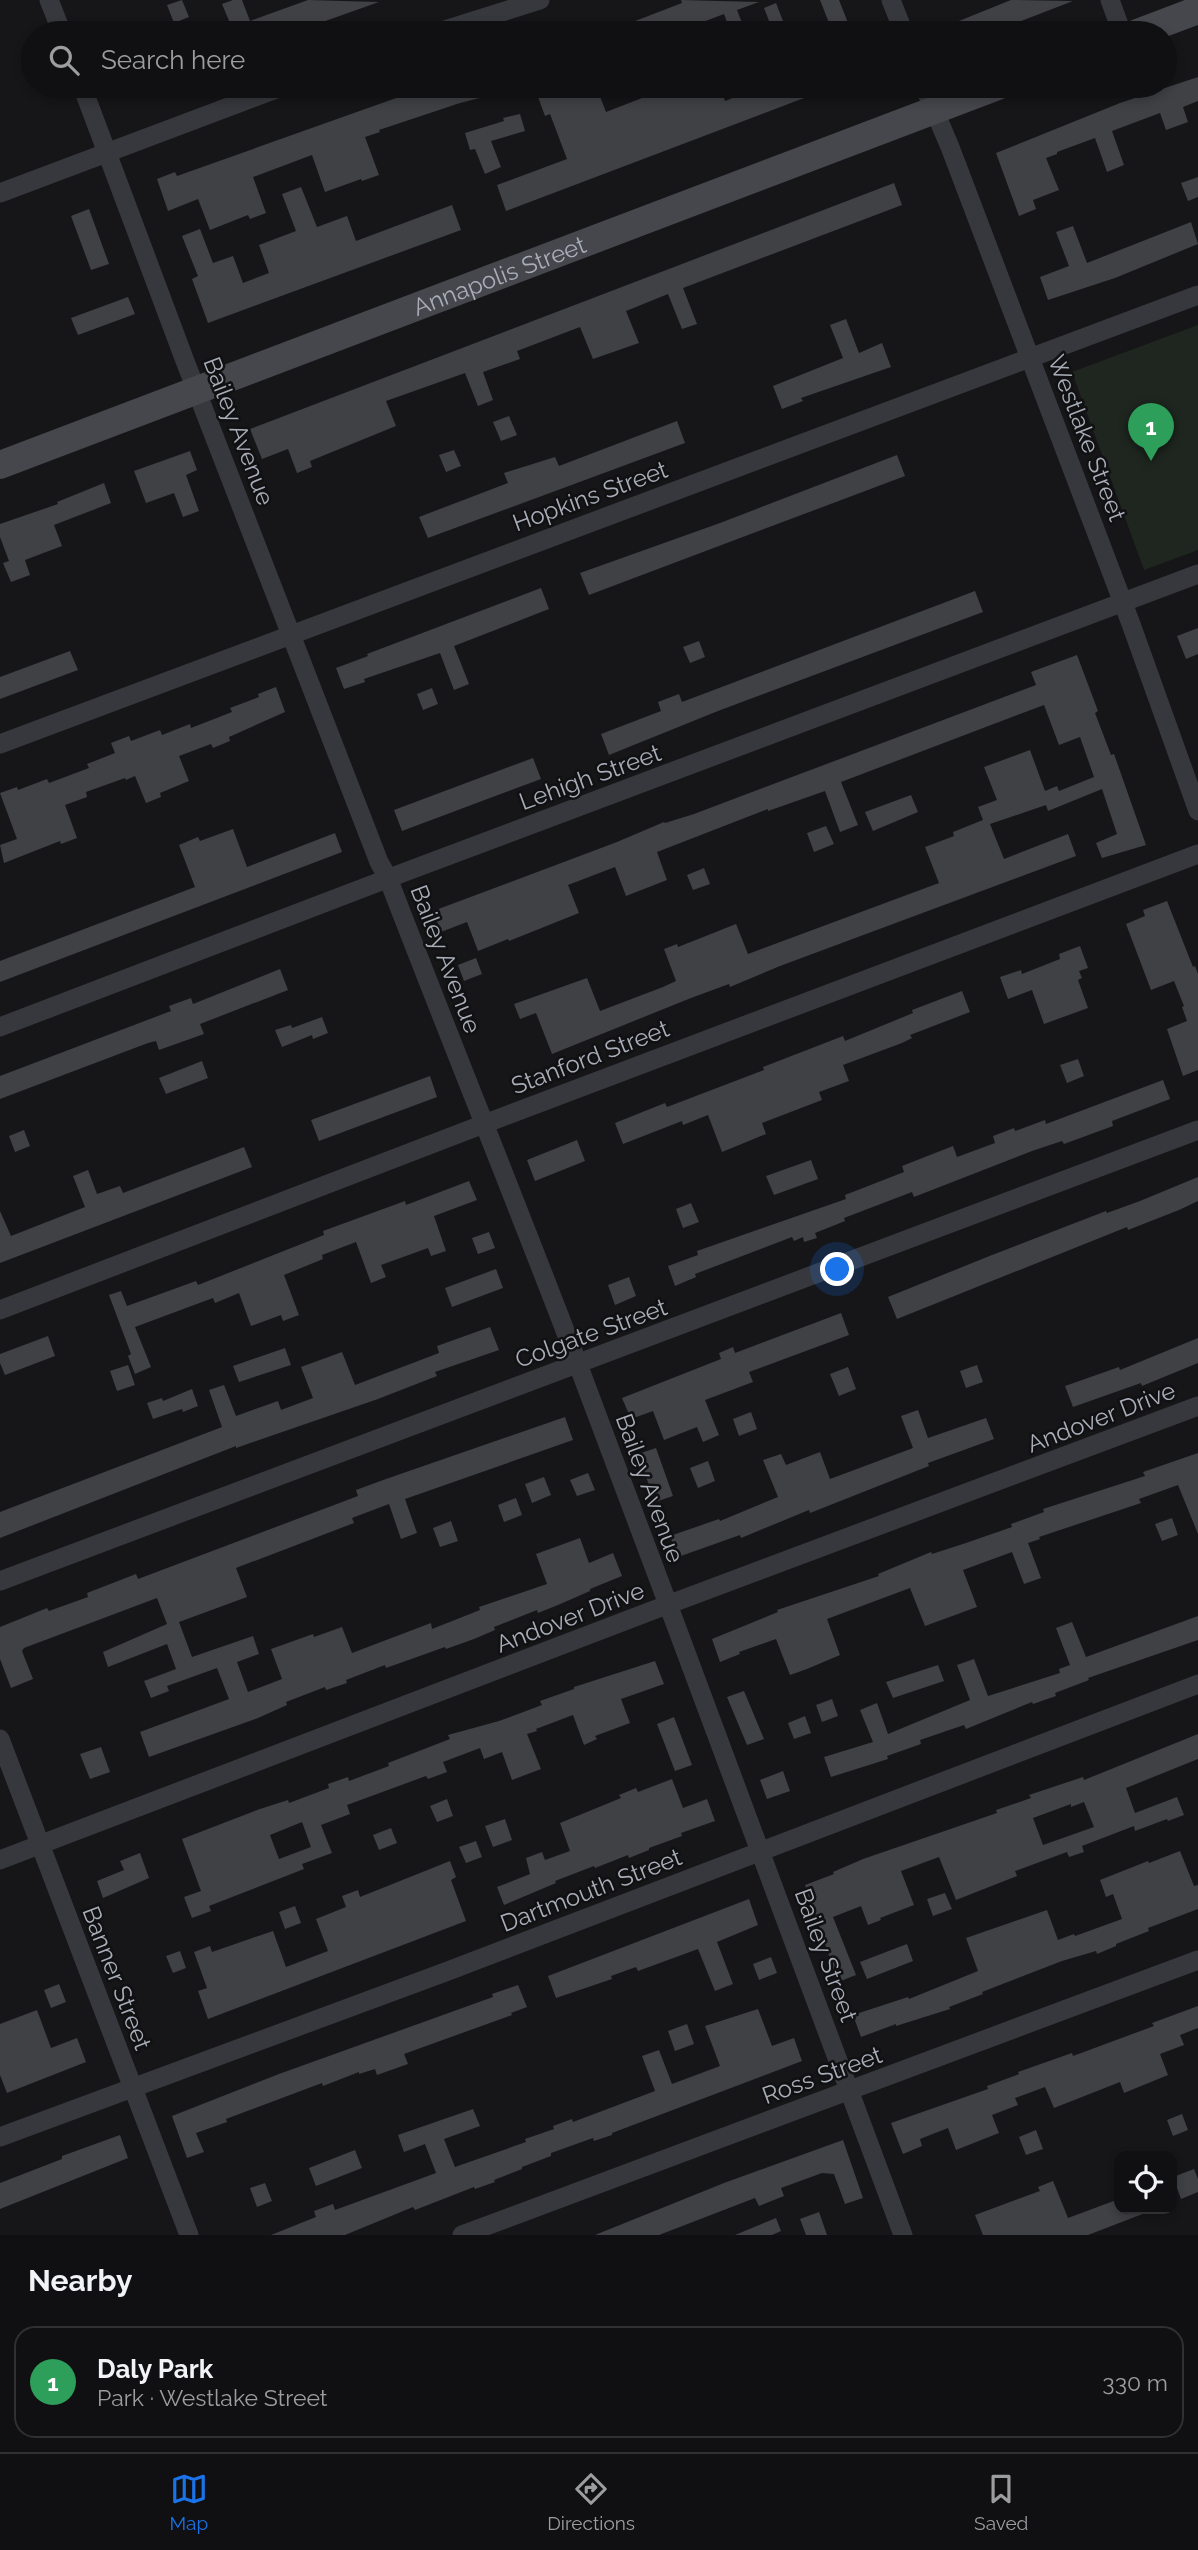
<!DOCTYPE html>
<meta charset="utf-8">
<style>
body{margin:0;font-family:Raleway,sans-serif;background:#19191b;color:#f1f3f6}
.controls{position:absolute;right:21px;bottom:21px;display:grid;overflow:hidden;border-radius:14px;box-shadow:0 4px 10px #0003}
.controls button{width:63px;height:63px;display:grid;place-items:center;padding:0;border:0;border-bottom:2px solid #303032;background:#101012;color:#f1f3f6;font:35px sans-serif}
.you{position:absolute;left:838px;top:1270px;width:24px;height:24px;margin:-18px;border:5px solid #fff;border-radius:50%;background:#1a73e8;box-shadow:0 0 0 10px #1a73e833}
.badge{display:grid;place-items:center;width:46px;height:46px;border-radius:50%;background:#1a73e8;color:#fff;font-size:23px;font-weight:700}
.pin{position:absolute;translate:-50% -58px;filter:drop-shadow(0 2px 4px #0008)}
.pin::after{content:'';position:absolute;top:37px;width:24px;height:21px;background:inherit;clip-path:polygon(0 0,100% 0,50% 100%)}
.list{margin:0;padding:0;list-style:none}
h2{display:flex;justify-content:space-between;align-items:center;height:91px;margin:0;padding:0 28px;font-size:30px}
h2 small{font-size:23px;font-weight:400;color:#9c9d9f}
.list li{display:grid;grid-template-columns:46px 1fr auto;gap:21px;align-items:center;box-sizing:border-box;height:112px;margin:0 14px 14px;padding:0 14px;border:2px solid #303032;border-radius:21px}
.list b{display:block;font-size:26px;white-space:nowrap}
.list p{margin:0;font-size:23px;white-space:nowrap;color:#9c9d9f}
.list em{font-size:23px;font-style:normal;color:#9c9d9f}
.icon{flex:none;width:38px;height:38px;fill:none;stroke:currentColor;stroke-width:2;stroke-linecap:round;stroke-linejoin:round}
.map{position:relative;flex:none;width:1198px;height:2235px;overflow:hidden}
.search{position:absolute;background:#101012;box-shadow:0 4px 10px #0003;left:21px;right:21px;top:21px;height:77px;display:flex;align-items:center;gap:18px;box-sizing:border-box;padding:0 24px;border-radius:38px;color:#9c9d9f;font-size:26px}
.sheet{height:217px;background:#101012}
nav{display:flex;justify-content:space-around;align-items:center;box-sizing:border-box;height:98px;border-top:2px solid #303032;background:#101012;font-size:19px;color:#9c9d9f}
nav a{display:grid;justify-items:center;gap:4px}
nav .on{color:#1a73e8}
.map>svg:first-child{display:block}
.green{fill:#1e261f}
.building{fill:#404145;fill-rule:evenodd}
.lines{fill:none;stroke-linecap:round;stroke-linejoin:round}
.street{stroke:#37383d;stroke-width:19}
.secondary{stroke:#45474d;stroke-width:28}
.labels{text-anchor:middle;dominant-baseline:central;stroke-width:5;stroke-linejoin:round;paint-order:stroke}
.street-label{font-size:24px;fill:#a8adb8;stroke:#111113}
</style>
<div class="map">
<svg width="1198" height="2235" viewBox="0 0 1198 2235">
<rect width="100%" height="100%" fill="#161618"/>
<path class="green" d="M1198,325v225l-54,20 -72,-198z"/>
<path class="building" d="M182,0l7,17 -15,6 -7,-18z
M233,0h9l8,21 58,-21 71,2 -79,28 1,3h-79l10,-5 -10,-24z
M681,0l78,2 -22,8 9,23h-15l-7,-19 -42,16 1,3h-79l78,-30z
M820,0h19l13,33h-19z
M1011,0l62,1 -83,32h-61z
M776,3l7,18 -12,5 -7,-18z
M1198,77v24l-15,6 5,15 -22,8 -6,-17 -48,18 12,34 -17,7 -12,-34 -38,14v2l-11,4 13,32 -26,10 3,9 -17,7 -23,-63 124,-50z
M430,86h76l1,5 -47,12 -81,27 1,2 -15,5 14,38 -17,6 -1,-2 -36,13 -13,-37 -59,22 13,36 -16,6 -2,-4 -38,15 -12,-31 -30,12 -11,-32 18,-7 2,4z
M534,86h62l10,26 67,-26h47l5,15 38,-15 70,1 -327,124 -9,-26 70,-26 -17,-45 -5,2z
M520,114l5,17 -34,10 10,26 -16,7 -10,-25 -5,1 -5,-17 39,-12 -1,-3z
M1198,177v20l-10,4 -7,-18z
M894,183l8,22 -219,83 14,36 -15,5 -14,-35 -42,17 13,32 -46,16 -13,-32 -63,24 3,8 -37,13 10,28 -15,6 -13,-33 -79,28 10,25 -86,35 2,6 -15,6 -9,-24 -26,10 -12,-30z
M301,187l16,40 30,-11 9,25 96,-36 9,25 -253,93 -16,-44 6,-3 -16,-40 18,-7 13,34 20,-7 10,27 26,-10 -10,-28 37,-14 -14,-37z
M89,209l20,55 -18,6 -20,-54z
M1191,222l7,22 -83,34 -67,22 -8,-23 29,-11 -13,-34 17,-6 14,37z
M128,297l7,17 -57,21 -7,-17z
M846,319l13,34 23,-10 9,24 -90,31 2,3 -21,8 -9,-23 70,-28 -13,-33z
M509,416l8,19 -16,6 -8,-19z
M677,421l8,22 -257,95 -9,-21 89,-34 -4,-10 51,-16 4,9z
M454,450l7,16 -15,6 -7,-17z
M190,451l7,19 -11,5 13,36 -16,6 -9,-24 -28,10 -12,-32z
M897,455l8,21 -316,119 -9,-22 140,-50z
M104,483l7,20 -57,22 8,21 -37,14 5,15 -19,7 -8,-19 6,-2 -9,-24v-13l58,-20 -1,-2z
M541,588l8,21 -95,37 15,38 -15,6 -14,-37 -76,26 1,3 -21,7 -8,-21 32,-12 -1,-2z
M975,591l8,21 -265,99 -109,44 -8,-21 60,-23 -3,-9 21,-8 3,8z
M1198,628v26l-12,5 -9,-23z
M699,641l6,16 -15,6 -7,-16z
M70,651l8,19 -78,29v-22z
M1077,655l21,56 -3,2 16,42 3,-1 32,91 -44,13 -6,-15 21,-9 -15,-45 -54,22 -2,-6 -56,19 14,35 64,-25 8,22 -296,110 -50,21 -1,-3 -38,14 -139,56 -16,-41 -16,6 -6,-15 73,-26 13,33 63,-24 13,-6 -12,-32 13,-5 1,3 58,-23 12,30 191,-71 -14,-36 29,-11 -1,-4 30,-12 -5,-13 19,-7 -13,-33 46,-17 15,41 12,-5 2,5 35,-14 -14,-40 -21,8 -15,-40 -203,77 17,43 -18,7 -15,-41 -57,20v-2l-111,43 10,28 -41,16 -11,-29 -47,18 11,28 -70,28 -1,-2 -30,12 -11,-29 -26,10 -8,-21 184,-69 47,-20 1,1 29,-9 342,-129 -5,-13z
M276,687l9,25 -56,25 1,4 -17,7 -2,-4 -32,12 10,25 -29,12 1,4 -15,6 -11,-27 -9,4 -1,-2 -39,14 1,5 -22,8 12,33 -16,6 -1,-3 -56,22 -4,-18 17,-6 -17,-46 17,-6 1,3 29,-11 2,4 40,-15 -2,-4 28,-11 -4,-10 18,-7 2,5 29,-11 2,5 28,-11 1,4 41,-16 -2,-4 29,-11 -1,-3z
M432,688l6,16 -15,6 -6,-16z
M533,758l8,21 -139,52 -8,-21z
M911,795l7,17 -45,19 -8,-19z
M826,826l8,18 -20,8 -7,-19z
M233,829l14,38 88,-34 7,19 -342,130v-21l195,-74 -16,-42 19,-8 2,4z
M704,868l6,16 -17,6 -6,-15z
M1167,901l26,66 2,-1 3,8v96l-15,6 -16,-47 20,-8 -5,-14 2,-1 -10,-25 -23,9 -25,-66 19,-8 -2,-6z
M1080,946l8,22 -9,3 3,7 -4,2 10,28 -44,16 -12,-34 -24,9 -8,-22 21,-7 1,4 38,-15 -1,-5z
M476,958l6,16 -18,7 -6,-16z
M280,969l8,21 -88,34 4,10 -45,16 -3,-9 -8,2 -148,56v-23l171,-65 -2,-5 22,-8 2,6z
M962,991l8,21 -60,23 2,3 -10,5 -59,22 6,16 -30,11 3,8 -60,23 4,11 -44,18 -14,-37 -25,10 -1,-4 -59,23 -8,-21 50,-20 2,4 97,-37 -1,-3 80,-31 2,5 68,-28 -1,-3z
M322,1017l6,16 -15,6 -1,-4 -30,12 -7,-17 16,-5 1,3z
M1078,1059l6,17 -17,7 -7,-18z
M202,1061l6,17 -42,16 -7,-16z
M430,1076l7,21 -118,44 -8,-21z
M1163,1080l7,19 -58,22 1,5 -49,18 -2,-3 -30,10 -118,46 -2,-5 -68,26 1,3 -30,12 2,5 -13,4 -1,-5 -9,4 -2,-4 -97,37 1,3 -21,9 -7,-20 30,-11 -1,-4 149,-52 -1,-4 59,-23 -2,-6 51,-20 4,11 38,-14 -2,-7 21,-8 1,3 30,-11 1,4z
M24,1130l6,16 -15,6 -6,-16z
M577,1140l8,21 -50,20 -8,-21z
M244,1147l8,20 -252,96v-52l11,25 74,-29 -12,-31 15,-6 9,24 23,-8 3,7z
M811,1160l7,19 -44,16 -8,-19z
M1198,1177v24l-19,9 -51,20 -1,-3 -230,92 -9,-22 99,-40 119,-46 1,2 33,-12z
M469,1181l8,19 -43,16 12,35 -15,5 -3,-8 -47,17 5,12 -15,6 -15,-41 -34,13 1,4 -39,16 15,40 -16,6 -2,-6 -30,11 -12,-33 -24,10 -2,-5 -78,29 16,40 -16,7 -7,-18 3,-2 -22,-59 12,-4 6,15 69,-25 2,4 126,-50 -1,-4 82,-30 1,4z
M691,1203l8,19 -16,6 -7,-19z
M489,1232l6,16 -17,6 -6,-16z
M496,1269l7,19 -51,19 -7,-19z
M629,1277l7,19 -21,9 -7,-20z
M841,1313l8,22 -100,37 4,10 -48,18 14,35 -16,7 -6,-15 -33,13 -11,-29 -22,8 -9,-21 99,-39 -2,-6 14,-6 2,6z
M490,1327l9,23 -64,22 2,4 -59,23 -142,49v-2l-236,92v-26l222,-85 -13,-37 15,-5 12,31 42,-15 3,9 32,-12 -12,-31 41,-15 13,33 84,-32 -2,-7z
M48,1336l7,20 -50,19 -5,-12v-9z
M1198,1338v25l-56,23 -1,-3 -68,24 -8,-21 54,-19 1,3z
M285,1348l6,17 -52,17 -6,-16z
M128,1365l7,20 -18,6 -7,-20z
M977,1365l6,17 -17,6 -6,-17z
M848,1367l8,22 -17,7 -9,-22z
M192,1389l6,17 -15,6 -1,-3 -29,10 -6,-16 15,-5 1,3z
M918,1410l10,28 58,-20 8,21 -66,24 1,3 -119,47 -1,-3 -68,28 -1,-3 -62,22 -8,-21 49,-17 1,2 58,-24 -15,-37 18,-6 5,11 34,-13 10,27 83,-31 -12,-32z
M751,1412l6,17 -18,7 -6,-17z
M565,1417l8,23 -168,59 12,34 -16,6 -12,-35 -37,14 2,5 -118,45 11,29 -68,25 13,35 61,-21 6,18 -22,8 11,30 34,-13 -11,-30 42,-15 1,3 28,-10 10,26 79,-30 1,6 48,-19 -1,-3 68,-23 -11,-30 44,-16 9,25 24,-10 9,23 -32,13v2l-32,14 -20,8 -1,-3 -43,17 1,3 -21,9 -28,10 -1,-2 -59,21 -1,-3 -39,15 1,3 -21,7 -1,-3 -39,15 1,3 -29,13 -109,39 -9,-25 89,-33 -12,-31 -50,18 2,5 -18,7 -7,-17 32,-12 -9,-25 -59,23 -5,-15 64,-28 -10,-26 -133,50 -2,3 11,28 -22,9 -11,-29v-32l47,-19 2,3 39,-14 -1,-4 49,-19 2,5 220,-83 -2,-6 30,-11z
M656,1448l17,48 -18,6 -17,-48z
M1198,1453v81l-20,-49 -39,14 2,4 -102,34 1,2 -12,4 13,35 -17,6 -12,-32 -49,18 14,37 -52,19 -15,-38 -83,31 13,36 -33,14 -17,6 -14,-36 -37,13 1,2 -20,8 -8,-23 66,-27 -1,-2 102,-34 -1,-2 53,-22 1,2 34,-11 46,-16 -1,-3 33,-12 -1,-3 102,-33 -2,-4z
M708,1461l7,20 -17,7 -8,-20z
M588,1473l7,17 -18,6 -7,-16z
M544,1477l7,18 -19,8 -7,-19z
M516,1498l6,17 -18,7 -6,-17z
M1172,1518l6,17 -16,6 -7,-17z
M451,1521l7,20 -18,6 -7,-19z
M1198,1616v24l-110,38 1,2 -34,13 1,3 -23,8 -1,-2 -66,27 -2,-4 -44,15 1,4 -34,12 1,3 -57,18 -7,-20 49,-15 -13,-32 17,-7 11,31 82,-34 -13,-35 17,-6 14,37 72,-23 -1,-4 11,-4 -14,-37 16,-6 14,35z
M655,1661l9,23 -43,15 9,24 -35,13 2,3 -13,6 -11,-30 -37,14 1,2 -10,3 14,35 -29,11 -10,-28 -18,7 -4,-11 -37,14 4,10 -19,7 -2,-3 -79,29 3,9 -29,11 11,28 -30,11 2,5 -95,37 2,5 -19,7 -8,-21 17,-6 -19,-52 78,-30 28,-9 1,3 40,-15 -1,-4 20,-7 1,4 40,-15 -1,-3 62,-24 -2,-4 51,-14 43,-16 -2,-4 34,-12v-2zM302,1822l9,25 -32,12 -9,-24z
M938,1665l6,16 -51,17 -7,-16z
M744,1691l20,48 -17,6 -20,-48z
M832,1699l6,17 -16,6 -6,-17z
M805,1716l6,17 -17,6 -6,-16z
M674,1717l18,48 -17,6 -18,-47z
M1198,1734v25l-72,29 9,25 42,-16 7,18 -16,6 -1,-2 -32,12 -1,-5 -52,20 2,6 -15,5 -2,-5 -52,19 2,5 -61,24 -17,-43 -38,14 13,34 -34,13 1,2 -13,5 -7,-19 -28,11 23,58 -18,7 -33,-97 29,-11 -1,-2 30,-13 134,-46 -1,-3 35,-12 -2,-3 54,-18 1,3zM1084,1802l10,25 -51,18 -10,-27 38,-14v3z
M101,1747l9,25 -20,7 -10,-25z
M783,1771l7,20 -23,8 -7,-19z
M672,1779l11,29 24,-9 8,22 -34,12 1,3 -33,12v2l-20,8 -1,-3 -33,13 -1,-2 -39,15 1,2 -52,22 -7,-18 33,-13 -4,-16 16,-6 3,8 25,-9 -10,-28 61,-25 -2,-3 17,-7 2,4z
M447,1799l6,17 -16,6 -7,-16z
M505,1819l7,21 -19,7 -8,-21z
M391,1828l6,15 -18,7 -6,-15z
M476,1841l6,16 -16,6 -7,-16z
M1180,1851l14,35 4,-1v24l-50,19 1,3 -33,13v2l-19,8 -1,-3 -34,10 -80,31 1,2 -34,13 1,2 -54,17v-2l-35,13 -8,-22 55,-18 1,2 69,-28 -12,-33 81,-28 11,30 16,-6 1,2 47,-17 -9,-25 -7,3 -6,-17 48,-19 1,2z
M140,1853l9,25 -46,20 -6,-17 27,-11 -4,-9z
M450,1861l6,16 -5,3 15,41 -258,98 -10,-28 9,-3 -13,-36 16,-6 2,6 61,-21 13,36 42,-16 -12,-32 30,-12 -4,-11 16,-6 2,7z
M945,1893l7,16 -19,7 -6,-17z
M749,1899l9,26 -41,17 16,42 -18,7 -17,-42 -60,22 -2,-4 -25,9 1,3 -56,19 -8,-22z
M295,1906l6,17 -16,6 -6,-17z
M907,1944l6,17 -46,18 -7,-17z
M180,1951l6,17 -13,5 -7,-17z
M771,1957l6,16 -18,7 -6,-16z
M59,1984l7,18 -15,6 -7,-18z
M518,1985l9,22 -16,6 1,2 -108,39 4,10 -31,11 -2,-6 -16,5v-2l-36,14 -1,-3 -96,36 1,3 -31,11 8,19 -17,6 -15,-42 107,-42 214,-77 -1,-3z
M1198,2006v22l-18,7 4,10 -24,9 8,21 -44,18 -4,-11 -66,26 -9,-21 -30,11 3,7 -26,10 7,18 -43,17 -8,-22 -28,11 2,7 -19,8 -12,-31 97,-34 -1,-3 32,-12 -1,-2 54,-19 1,3 81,-30 -2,-3z
M758,2009l14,37 22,-8 8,23 -190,72v2l-18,6 -1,-3 -42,15v3l-29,11v2l-28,11 1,2 -20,7 -1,-2 -59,23 -2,-3 -68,28h-74l45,-18 -2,-6 19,-7 2,6 101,-37 -11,-29 -21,8 -6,-17 75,-26 7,17 -36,13 11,28 71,-25 -1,-3 29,-10 -1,-3 19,-7 1,3 82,-31 -13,-35 17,-6 13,34 48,-18 -15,-40z
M37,2010l14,38 26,-10 9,24 -79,31 -7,-18v-51z
M687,2024l7,20 -19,7 -7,-20z
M1182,2114l6,16 -15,6 -6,-16z
M1036,2130l7,19 -17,6 -7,-18z
M120,2135l8,23 -128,51v-26l62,-24v-3z
M843,2140l20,58 -18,6 -11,-30 -12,-1 -41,15 3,8 -25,10 -4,-8 -96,37h-64l129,-52z
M355,2150l7,18 -46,18 -7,-18z
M1194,2169l4,10v13l-17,7 -8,-22z
M1053,2181l15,37 51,-19v10l34,1 -65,25h-105l-8,-20 65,-24 -2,-4z
M265,2183l7,18 -15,6 -7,-19z
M819,2212l8,23h-21l-6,-16z
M776,2218l5,13 -9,4h-37z"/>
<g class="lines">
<path class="street" d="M49,0l13,33
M891,0l13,33
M1110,0l12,33
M435,33l105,-33
M82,86l103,275 194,501 9,16c63,164 129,326 191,489 109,289 216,579 324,868
M924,86l26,61 181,477 67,187
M0,193l284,-107
M0,744l1198,-449
M0,1027l405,-155 793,-298
M0,1310l484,-186 714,-270
M0,1581l1198,-451
M0,1739l189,496
M0,1860l651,-249 547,-205
M0,2137l448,-166 750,-287
M462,2235l736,-275"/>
<g class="secondary">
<path d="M1137,33l61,-23"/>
<path id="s1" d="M0,465l998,-379"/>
</g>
</g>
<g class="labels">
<g class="street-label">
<text stroke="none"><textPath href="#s1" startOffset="534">Annapolis Street</textPath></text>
<text transform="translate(239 431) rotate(69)">Bailey Avenue</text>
<text transform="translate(1087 438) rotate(69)">Westlake Street</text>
<text transform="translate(590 496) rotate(-20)">Hopkins Street</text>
<text transform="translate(590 777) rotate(-20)">Lehigh Street</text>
<text transform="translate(446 959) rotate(69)">Bailey Avenue</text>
<text transform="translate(590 1057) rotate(-21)">Stanford Street</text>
<text transform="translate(591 1333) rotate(-20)">Colgate Street</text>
<text transform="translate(1101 1417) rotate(-21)">Andover Drive</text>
<text transform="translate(650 1488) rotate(70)">Bailey Avenue</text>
<text transform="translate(570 1617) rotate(-21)">Andover Drive</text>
<text transform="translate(591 1890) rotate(-21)">Dartmouth Street</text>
<text transform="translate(826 1955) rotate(70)">Bailey Street</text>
<text transform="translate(117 1978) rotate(69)">Banner Street</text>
<text transform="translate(822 2075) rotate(-20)">Ross Street</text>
</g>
</g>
</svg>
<div class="controls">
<button><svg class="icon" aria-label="locate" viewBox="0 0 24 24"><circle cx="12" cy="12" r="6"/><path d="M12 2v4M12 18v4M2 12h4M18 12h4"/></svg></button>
</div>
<div class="you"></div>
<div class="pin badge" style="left:1151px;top:461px;background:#2e9e5b">1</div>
<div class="search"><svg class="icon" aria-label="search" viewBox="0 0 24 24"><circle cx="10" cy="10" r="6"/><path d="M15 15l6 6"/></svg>Search here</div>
</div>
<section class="sheet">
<h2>Nearby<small></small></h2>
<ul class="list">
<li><span class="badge" style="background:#2e9e5b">1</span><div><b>Daly Park</b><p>Park · Westlake Street</p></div><em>330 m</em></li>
</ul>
</section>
<nav>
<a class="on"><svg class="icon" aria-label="map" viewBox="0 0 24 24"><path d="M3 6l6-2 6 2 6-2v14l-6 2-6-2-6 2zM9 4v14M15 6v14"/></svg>Map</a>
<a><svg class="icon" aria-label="directions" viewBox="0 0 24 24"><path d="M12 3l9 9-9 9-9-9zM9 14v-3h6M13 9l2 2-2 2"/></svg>Directions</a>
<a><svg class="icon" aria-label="saved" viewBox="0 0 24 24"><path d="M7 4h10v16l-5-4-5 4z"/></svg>Saved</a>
</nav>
